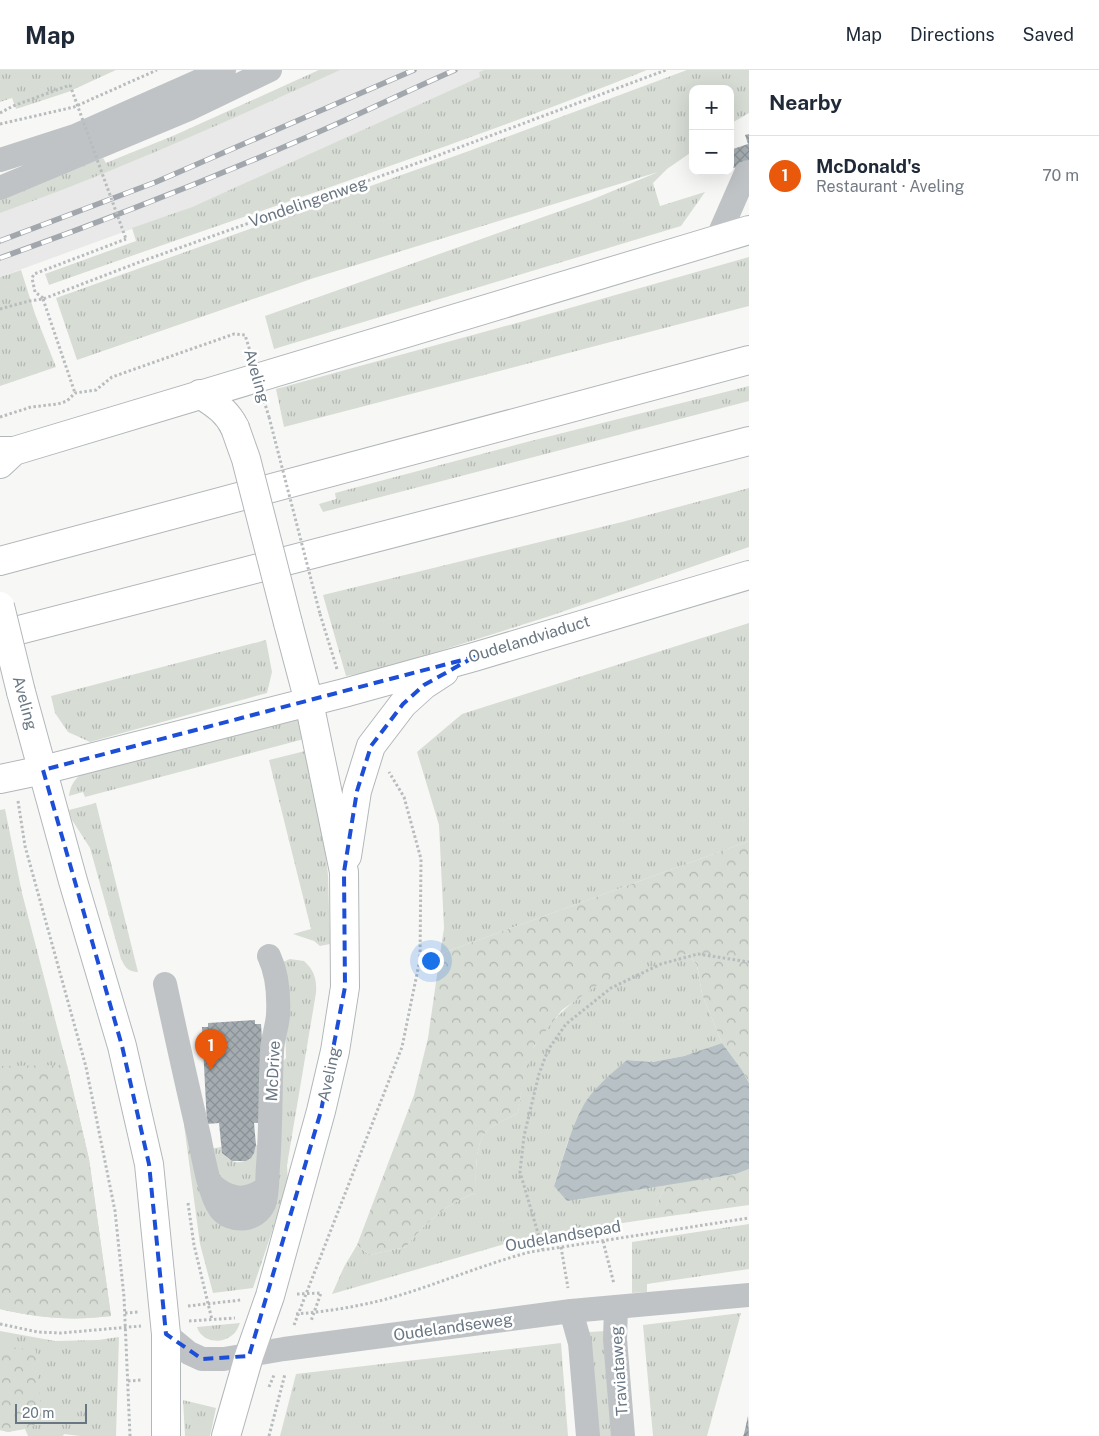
<!DOCTYPE html>
<meta charset="utf-8">
<style>
body{margin:0;font-family:"Public Sans",sans-serif;background:#f2f2f3;color:#1f2937}
.controls{position:absolute;right:15px;top:15px;display:grid;overflow:hidden;border-radius:10px;box-shadow:0 5px 20px #0002}
.controls button{width:45px;height:45px;display:grid;place-items:center;padding:0;border:0;border-bottom:1px solid #e0e1e3;background:#fff;color:#1f2937;font:25px sans-serif}
.scale{position:absolute;left:15px;bottom:12px;width:72px;box-sizing:border-box;padding-left:5px;border:2px solid #697783;border-top:0;font-size:14px;line-height:18px;white-space:nowrap;color:#697783;-webkit-text-stroke:4px #fff;paint-order:stroke}
.you{position:absolute;left:430px;top:890px;width:18px;height:18px;margin:-12px;border:4px solid #fff;border-radius:50%;background:#1a73e8;box-shadow:0 0 0 8px #1a73e833}
.badge{display:grid;place-items:center;width:32px;height:32px;border-radius:50%;background:#ea580c;color:#fff;font-size:16px;font-weight:700}
.pin{position:absolute;translate:-50% -41px;filter:drop-shadow(0 1px 2px #0008)}
.pin::after{content:'';position:absolute;top:26px;width:18px;height:15px;background:inherit;clip-path:polygon(0 0,100% 0,50% 100%)}
.list{margin:0;padding:0;list-style:none}
h2{display:flex;justify-content:space-between;align-items:center;height:65px;margin:0;padding:0 20px;font-size:21px}
h2 small{font-size:16px;font-weight:400;color:#747a83}
.list li{display:grid;grid-template-columns:32px 1fr auto;gap:15px;align-items:center;box-sizing:border-box;height:80px;padding:0 20px;border-top:1px solid #e0e1e3}
.list b{display:block;font-size:19px;white-space:nowrap}
.list p{margin:0;font-size:16px;white-space:nowrap;color:#747a83}
.list em{font-size:16px;font-style:normal;color:#747a83}
.map{position:relative;flex:none;width:749px;height:1366px;overflow:hidden}
header{display:flex;align-items:center;gap:30px;box-sizing:border-box;height:70px;padding:0 25px;background:#fff;border-bottom:1px solid #e0e1e3}
header strong{font-size:24px}
nav{display:flex;gap:28px;margin-inline-start:auto;font-size:18px}
main{display:flex}
aside{flex:1;background:#fff}
.map>svg:first-child{display:block}
.built{fill:#e8e9e8}
.grass{fill:url(#grass-tufts)}
.forest{fill:url(#forest-crowns)}
.water{fill:url(#water-waves)}
.building{fill:url(#building-cross-hatch)}
.lines{fill:none;stroke-linecap:round;stroke-linejoin:round}
.major-casing{stroke:#b2b7ba;stroke-width:30}
.highway-casing{stroke:#b2b6b9;stroke-width:30}
.path{stroke:#b9bcbe;stroke-width:3;stroke-dasharray:2.5 2.5;stroke-linecap:butt}
.minor{stroke:#bfc3c6;stroke-width:24}
.major{stroke:#fff;stroke-width:28}
.highway{stroke:#fff;stroke-width:28}
.rail-casing{stroke:#a1a7ac;stroke-width:5.5}
.rail{stroke:#fff;stroke-width:4;stroke-dasharray:11;stroke-linecap:butt}
.major-bridge-casing{stroke:#b2b7ba;stroke-width:30;stroke-linecap:butt}
.path-bridge{stroke:#b9bcbe;stroke-width:3;stroke-dasharray:2.5 2.5;stroke-linecap:butt}
.major-bridge{stroke:#fff;stroke-width:28}
.marked{fill:none;stroke:#1d4ed8;stroke-width:4;stroke-dasharray:10 6;stroke-linejoin:round}
.labels{text-anchor:middle;dominant-baseline:central;stroke-width:5;stroke-linejoin:round;paint-order:stroke}
.street-label{font-size:16px;fill:#697783;stroke:#fff}
</style>
<header>
<strong>Map</strong>
<nav><a>Map</a><a>Directions</a><a>Saved</a></nav>
</header>
<main>
<div class="map">
<svg width="749" height="1366" viewBox="0 0 749 1366">
<defs>
<pattern id="grass-tufts" width="24" height="20" patternUnits="userSpaceOnUse" patternTransform="scale(1.25)"><rect width="24" height="20" fill="#d7dcd5"/><path d="M3 7l-1-3M5 7V3M7 7l1-3M15 17l-1-3M17 17v-4M19 17l1-3" fill="none" stroke="#b2b7b2"/></pattern>
<pattern id="forest-crowns" width="20" height="18" patternUnits="userSpaceOnUse" patternTransform="scale(1.25)"><rect width="20" height="18" fill="#d7dcd5"/><path d="M2 6a3 3 0 1 1 6 0M12 15a3 3 0 1 1 6 0" fill="none" stroke="#b2b7b2"/></pattern>
<pattern id="water-waves" width="16" height="10" patternUnits="userSpaceOnUse" patternTransform="scale(1.25)"><rect width="16" height="10" fill="#b8c2c6"/><path d="M0 5q4-4 8 0t8 0" fill="none" stroke="#9aa2a6"/></pattern>
<pattern id="building-cross-hatch" width="8" height="8" patternUnits="userSpaceOnUse" patternTransform="scale(1.25)"><rect width="8" height="8" fill="#a5adb2"/><path d="M0 0l8 8M0 8l8-8" fill="none" stroke="#8a9296"/></pattern>
</defs>
<rect width="100%" height="100%" fill="#f7f8f5"/>
<path class="built" d="M319,0h165l-5,2 2,5 -289,130 -192,70v-72l173,-69z"/>
<path class="grass" d="M0,0h116l-48,22 -52,17 -4,-11 -12,4z
M319,0h21c-112,51 -224,101 -340,143v-15l103,-40 3,5 67,-27z
M484,0h163c-197,79 -399,144 -598,215l-4,-11 91,-33 -4,-13 60,-21 288,-130 -1,-5z
M687,0h62v43l-19,11v-35h-37v62l-26,18 -14,14 7,23 45,-14 -24,34 -407,123 -9,-33 326,-116 67,-28 -344,106 -237,82 -21,-62 410,-146z
M749,187v49l-465,121 -8,-38 248,-68z
M21,200l14,44 21,53 -56,19v-109z
M749,316v15l-426,111 -4,-8 17,-5 -1,-6 188,-50z
M749,418v59l-199,69 -171,54 -33,6 -23,-81 299,-73z
M749,553v218l-309,113 4,-26 -5,-103 -22,-73 45,-38z
M266,570l6,32 -5,21 -177,49 -22,-10 -13,-19 -4,-17z
M303,644l5,24 -223,59 -2,-5 -14,4c1,-10 5,-16 13,-23z
M309,680l13,72 6,53 2,69 -10,2 -6,-5 -21,-7 18,-5 -42,-169z
M96,733l42,169c-10,0 -13,-5 -17,-13l-31,-111 -18,-28 -3,-10z
M5,739l17,84 45,172 22,94 22,157c-40,5 -72,2 -111,-7v-499z
M688,884l9,11 5,29 20,49 -38,13 -32,6 -25,-2 -45,48 -15,36 -13,42 61,7 51,-9 -10,22v12l-127,19 -197,57 12,-27 13,-22 12,10 37,-8c18,-23 42,-45 70,-54 0,-17 -2,-54 14,-65 9,-6 19,-10 28,-15 2,-15 10,-56 17,-68 19,-33 68,-70 104,-83 15,-5 34,-6 49,-8z
M290,889l14,2c10,9 13,18 12,32l-29,172 1,19 -35,104 -40,5 -13,-49 -16,-119 2,-2 21,77 42,23 30,-157 7,-8 -3,-96z
M265,1074l-9,45 -34,-4 -13,-36 12,-2c6,21 31,20 35,-2z
M749,1154v45l-102,15v8l-15,1v-51z
M741,1243l-34,123h-54l-10,-111z
M240,1253c-2,5 -4,10 -9,13 -11,9 -30,5 -34,-9z
M0,1261l55,10 43,-1 21,-3 -3,99h-36l-16,-2 -1,2h-35l-3,-7 -17,3 -8,-2z
M606,1261l8,105h-17l-8,-104z
M561,1273l7,93h-288l16,-62z
M183,1330l33,8 -6,28h-25z"/>
<path class="forest" d="M749,771v242l-7,-13 -20,-27 -20,-49 -5,-29 -9,-11 -48,8 -34,17 -44,31 -28,36 -14,53 -2,14c-9,5 -19,9 -28,15 -16,11 -14,48 -14,65 -28,9 -52,31 -70,54l-37,8 -12,-10 57,-150 14,-57 12,-84z
M67,995l22,94 22,157c-40,5 -72,2 -111,-7v-243z
M749,1099v36l-93,13v-12l10,-22 70,-10z
M0,1276l36,4 6,74 -34,8 -8,-2z"/>
<path class="water" d="M722,973l20,27 7,13v86l-13,5 -169,27 -13,-15c9,-26 15,-53 28,-78 10,-19 29,-34 45,-48l25,2 32,-6z"/>
<path class="building" d="M749,64v30l-19,5v-19l18,-6 -3,-9z
M255,950v4h6l6,98 -13,1 2,22 -2,8 -3,5 -5,3h-14l-10,-8 -3,-30 -12,1 -5,-97h6v-4z
M748,1346l1,20h-6l1,-2z"/>
<g class="lines">
<g class="major-casing">
<path id="major" d="M200,324c15,10 27,17 35,34
M0,394l14,-13 735,-221
M21,622l52,189 49,165 27,118 17,170v102
M43,700l301,-77 130,-36 275,-82
M347,786l10,-65 14,-45 32,-42 21,-19 20,-13
M226,1366l23,-80 21,-60 51,-185 14,-60 10,-64 -1,-115 -35,-170 -21,-79"/>
</g>
<g class="highway-casing">
<path id="highway" d="M0,381h14
M0,491l749,-201
M0,565l749,-194
M0,709l43,-9"/>
</g>
<path class="path" d="M0,43l13,-7 57,-21
M0,54l74,-17 83,-37
M43,228l-8,-6 -3,-14 2,-4 92,-35
M43,229l32,94
M0,239l29,-8 14,-2 94,-36 286,-102 243,-91
M264,331l5,16
M0,347l31,-10 27,-3 9,-3 8,-8 21,-3 16,-13 122,-43 11,1 6,19
M320,544l17,55
M18,731l7,45 61,221 29,144 9,86 6,139
M188,1133l6,42 18,75
M603,1171l11,43
M561,1177l7,41
M543,1180l-23,-78 4,-36 15,-62 9,-24 18,-26 45,-36 50,-24 37,-10 51,8
M297,1224l24,-1 -10,28
M188,1236l53,-6
M125,1243l14,-1
M296,1244c38,-3 78,-10 114,-22 40,-13 79,-29 120,-40l219,-34
M189,1251l46,-3
M0,1254l38,8 23,1 80,-7
M294,1255l108,-278 18,-88 1,-100 -17,-62 -15,-25
M128,1311l14,-1
M269,1317l5,-12
M269,1366l16,-62"/>
<path class="minor" d="M0,90l75,-24 149,-66
M0,118l189,-79 81,-39
M717,169l29,-66 3,-1
M165,914c11,51 22,101 34,152 4,19 10,58 21,73 11,14 36,13 44,-5 4,-11 3,-26 4,-38 3,-38 2,-76 4,-114 0,-12 5,-24 6,-37 1,-20 -1,-42 -9,-59
M210,1113c18,17 35,20 56,5
M616,1237l-1,32 8,97
M571,1241l9,32 8,93
M166,1264l23,19 13,6h22l60,-10 287,-38 178,-16"/>
<use href="#major" class="major"/>
<use href="#highway" class="highway"/>
<g class="rail-casing">
<path id="rail" d="M0,171l156,-59 258,-112
M0,188c104,-37 206,-77 307,-121 49,-21 98,-45 148,-67"/>
</g>
<use href="#rail" class="rail"/>
<g class="major-bridge-casing">
<path id="major-bridge" d="M235,358l11,31 42,164
M0,536l21,86"/>
</g>
<path class="path-bridge" d="M70,15l56,154
M269,347l51,197"/>
<use href="#major-bridge" class="major-bridge"/>
</g>
<path class="marked" d="M474,587l-50,28 -21,19 -32,42 -14,45 -13,81 1,115 -24,124 -72,245 -47,3 -36,-25 -17,-170 -27,-118 -79,-276z"/>
<g class="labels">
<g class="street-label">
<text transform="translate(308 132) rotate(-19)">Vondelingenweg</text>
<text transform="translate(257 306) rotate(74)">Aveling</text>
<text transform="translate(529 569) rotate(-17)">Oudelandviaduct</text>
<text transform="translate(25 633) rotate(75)">Aveling</text>
<text transform="translate(273 1001) rotate(-87)">McDrive</text>
<text transform="translate(329 1004) rotate(-78)">Aveling</text>
<text transform="translate(563 1166) rotate(-10)">Oudelandsepad</text>
<text transform="translate(453 1257) rotate(-8)">Oudelandseweg</text>
<text transform="translate(619 1301) rotate(-94)">Traviataweg</text>
</g>
</g>
</svg>
<div class="controls">
<button>+</button>
<button>−</button>
</div>
<div class="scale">20 m</div>
<div class="you"></div>
<div class="pin badge" style="left:211px;top:1000px">1</div>
</div>
<aside>
<h2>Nearby<small></small></h2>
<ul class="list">
<li><span class="badge">1</span><div><b>McDonald's</b><p>Restaurant · Aveling</p></div><em>70 m</em></li>
</ul>
</aside>
</main>
